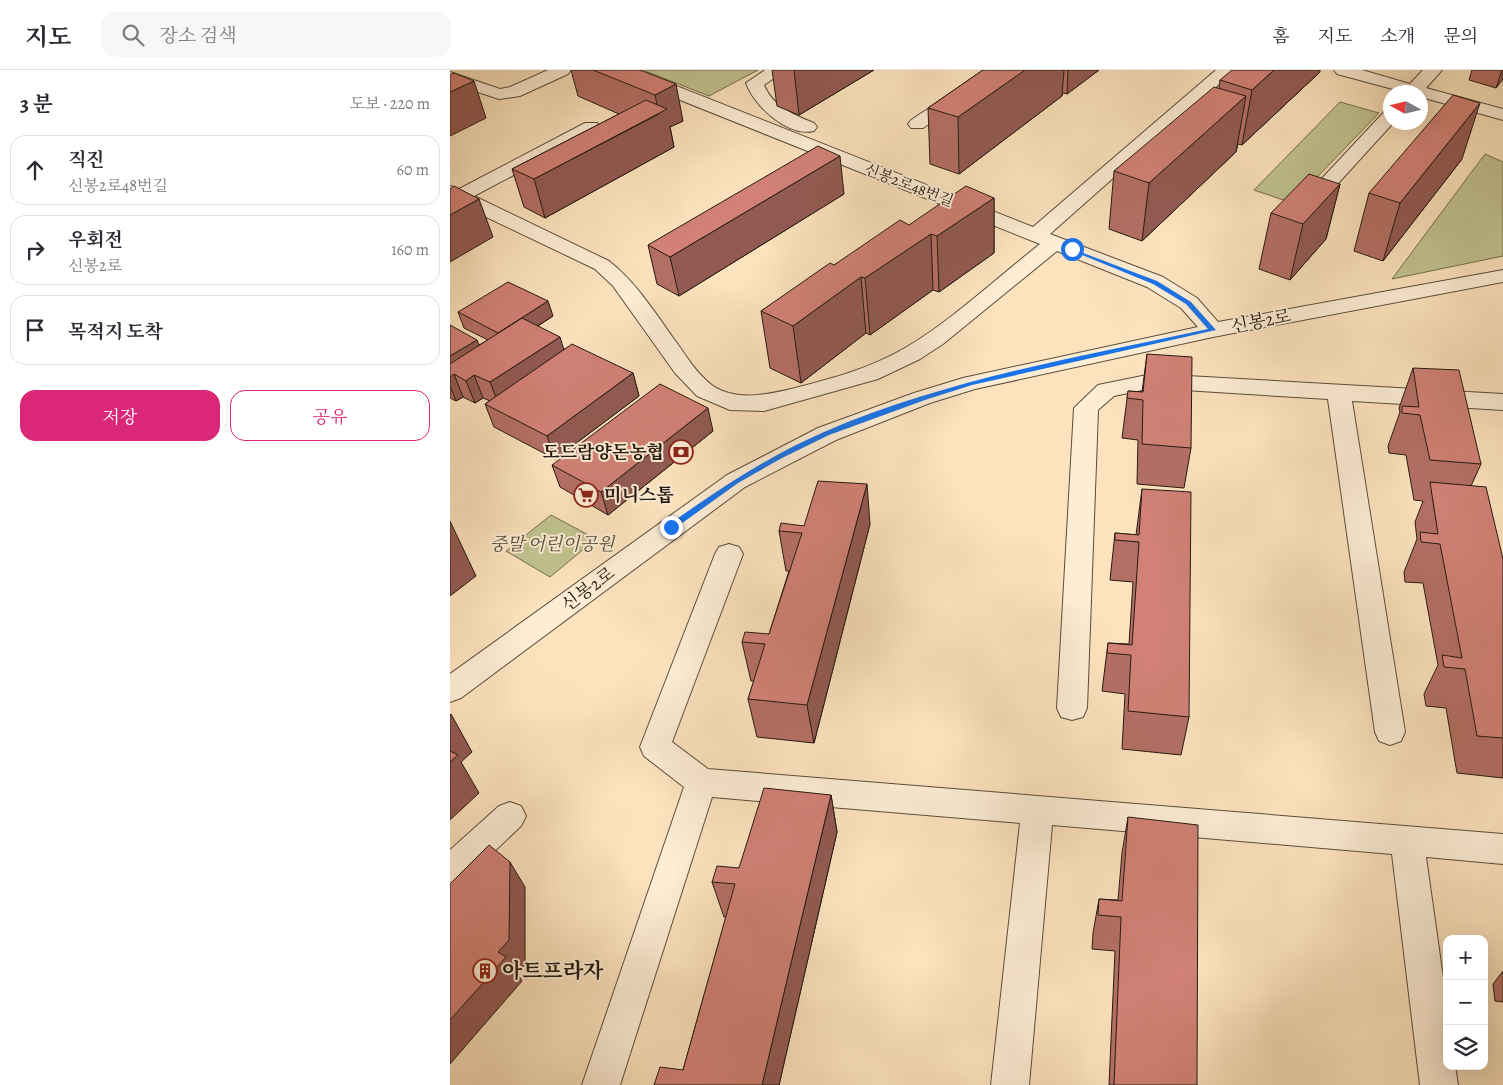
<!DOCTYPE html>
<html lang="ko">
<meta charset="utf-8">
<style>
body{margin:0;font-family:Alegreya,"Noto Serif KR",serif;background:#f7f7f7;color:#2b2b33}
.controls{position:absolute;right:15px;bottom:15px;display:grid;overflow:hidden;border-radius:10px;box-shadow:0 5px 20px #0002}
.controls button{width:45px;height:45px;display:grid;place-items:center;padding:0;border:0;border-bottom:1px solid #e1e1e2;background:#fff;color:#2b2b33;font:25px sans-serif}
.compass{position:absolute;left:933px;top:15px;width:45px;height:45px;border-radius:50%;background:#fff;box-shadow:0 5px 20px #0002;rotate:278deg}
.stop{position:absolute;width:15px;height:15px;margin:-11px;border:4px solid #1a73e8;border-radius:50%;background:#fff}
.stop.end{background:#1a73e8;border-color:#fff;box-shadow:0 1px 5px #0008}
.list{margin:0;padding:0;list-style:none}
h2{display:flex;justify-content:space-between;align-items:center;height:65px;margin:0;padding:0 20px;font-size:21px}
h2 small{font-size:16px;font-weight:400;color:#7c7c81}
.list li{display:grid;grid-template-columns:32px 1fr auto;gap:15px;align-items:center;box-sizing:border-box;height:70px;margin:0 10px 10px;padding:0 10px;border:1px solid #e1e1e2;border-radius:15px}
.list b{display:block;font-size:19px;white-space:nowrap}
.list p{margin:0;font-size:16px;white-space:nowrap;color:#7c7c81}
.list em{font-size:16px;font-style:normal;color:#7c7c81}
.actions{display:flex;gap:10px;padding:15px 20px}
.actions a{flex:1;padding:11px 0;border:1px solid #db2777;border-radius:15px;text-align:center;font-size:18px;color:#db2777}
.actions .main{background:#db2777;color:#fff}
.icon{flex:none;width:28px;height:28px;fill:none;stroke:currentColor;stroke-width:2;stroke-linecap:round;stroke-linejoin:round}
.map{position:relative;flex:none;width:1053px;height:1015px;overflow:hidden}
header{display:flex;align-items:center;gap:30px;box-sizing:border-box;height:70px;padding:0 25px;background:#fff;border-bottom:1px solid #e1e1e2}
header strong{font-size:24px}
nav{display:flex;gap:28px;margin-inline-start:auto;font-size:18px}
.search{width:350px;height:45px;background:#f7f7f7;display:flex;align-items:center;gap:12px;box-sizing:border-box;padding:0 18px;border-radius:15px;color:#7c7c81;font-size:19px}
main{display:flex}
aside{flex:1;background:#fff}
.map>svg:first-child{display:block}
.green{fill:#c1c390;stroke:#736e50}
.lines{fill:none;stroke-linecap:round;stroke-linejoin:round}
.minor-casing{stroke:#5b4c3c;stroke-width:2}
.minor{fill:#fdedd5;fill-rule:evenodd}
.wall{fill:#b46f65;stroke:#251a11}
.shaded-wall{fill:#925a53;stroke:#251a11}
.building{fill:#d18176;stroke:#251a11}
.route{fill:#1a73e8}
.labels{text-anchor:middle;dominant-baseline:central;stroke-width:4;stroke-linejoin:round;paint-order:stroke}
.far-street-label{font-size:15px;fill:#251a11;stroke:#fdedd5}
.street-label{font-size:18px;fill:#251a11;stroke:#fdedd5}
.poi-label{font-size:18px;font-weight:bold;fill:#251a11;stroke:#fdedd5;text-anchor:end}
.park-label{font-size:18px;font-style:italic;fill:#544d37;stroke:#fdedd5}
.near-poi-label{font-size:21px;font-weight:bold;fill:#251a11;stroke:#fdedd5;text-anchor:start}
</style>
<header>
<strong>지도</strong>
<div class="search"><svg class="icon" aria-label="search" viewBox="0 0 24 24"><circle cx="10" cy="10" r="6"/><path d="M15 15l6 6"/></svg>장소 검색</div>
<nav><a>홈</a><a>지도</a><a>소개</a><a>문의</a></nav>
</header>
<main>
<aside>
<h2>3 분<small>도보 · 220 m</small></h2>
<ul class="list">
<li><svg class="icon" aria-label="ahead" viewBox="0 0 24 24"><path d="M12 20V5M6 11l6-6 6 6"/></svg><div><b>직진</b><p>신봉2로48번길</p></div><em>60 m</em></li>
<li><svg class="icon" aria-label="right" viewBox="0 0 24 24"><path d="M7 20v-9h11M14 6l5 5-5 5"/></svg><div><b>우회전</b><p>신봉2로</p></div><em>160 m</em></li>
<li><svg class="icon" aria-label="arrive" viewBox="0 0 24 24"><path d="M6 21V4h12l-3 4 3 4H6"/></svg><div><b>목적지 도착</b></div></li>
</ul>
<div class="actions"><a class="main">저장</a><a>공유</a></div>
</aside>
<div class="map">
<svg width="1053" height="1015" viewBox="0 0 1053 1015">
<rect width="100%" height="100%" fill="#fce3be"/>
<filter id="stains"><feTurbulence type="fractalNoise" baseFrequency=".004" numOctaves="4"/><feColorMatrix values="0 0 0 0 .2 0 0 0 0 .09 0 0 0 0 .02 0 0 0 .5 -.17"/></filter>
<radialGradient id="worn" r=".72"><stop offset=".6" stop-color="#630" stop-opacity="0"/><stop offset="1" stop-color="#630" stop-opacity=".3"/></radialGradient>
<path class="green" d="M193,0h115l-49,26z
M890,32l39,11 -87,90 -38,-13z
M1035,84l18,8v94l-111,23z
M101,445l45,24 -46,38 -44,-26z"/>
<g class="lines">
<g class="minor-casing">
<path id="minor" d="M98,0h23l-3,4 -48,22 -21,3 -49,-16v-11l50,17 10,-2z
M162,0h24l397,157 183,-157h19l-185,164 113,43 34,21 21,24 285,-52v12l-290,55 -238,52 -45,14 -94,37 -91,47 -284,211 -11,4v-28l277,-199 91,-47 96,-35 49,-15 235,-51 -17,-19 -34,-21 -90,-36 -114,93 -23,15 -42,20 -114,32 -34,-1 -33,-14 -22,-23 -62,-87 -18,-17 -136,-65 -9,3v-21l9,3 126,-66h12l3,4 -3,4 -123,65 135,65c29,23 48,55 70,85 9,13 20,30 34,40 23,15 53,9 78,3 39,-10 78,-20 114,-41 45,-26 93,-71 135,-104l-425,-170z
M315,0h21l-22,15c9,22 30,30 50,38l3,4 -3,4c-26,6 -60,-25 -68,-48z
M537,0h21l-85,58h-12l-3,-4 3,-4z
M884,0h28l48,14 13,-14h19l-16,18 77,21v11l-82,-23v-5h-17l-67,-18z
M941,40v12h3l-82,90h-14l-3,-4 3,-4 87,-93z
M702,304l351,20v16l-151,-9 53,331 -4,9 -11,4 -11,-4 -4,-9 -47,-333 -176,-11 -38,8 -16,14 -11,298 -4,9 -11,3 -11,-3 -4,-9 17,-300 24,-23z
M279,474l10,3 4,7 -71,188 36,27 795,65v30l-77,-7 21,149v60h8l3,19h-38l-28,-231 -340,-29 -23,260h-38l29,-262 -308,-26 -92,288h-38l102,-298 -40,-31 -4,-9 75,-193 4,-7z
M60,732l11,4 5,10 -5,10 -59,56 -12,4v-36l49,-44z"/>
</g>
<use href="#minor" class="minor"/>
</g>
<path class="wall" d="M121,0h69l43,51 -13,6 4,20 -129,71 -21,-11 -12,-38 107,-55 -41,-18z
M322,0h102l-75,45 -22,-9z
M533,0h116l-32,24 -4,-1 -1,3 -103,78 -29,-10 -2,-56z
M1022,0h31v9l-7,9 -27,-8z
M870,2l-78,73 -4,-1 -2,8 -94,89 -33,-12 5,-58 105,-83 1,-8z
M1012,89l-79,102 -29,-10 15,-58z
M890,114l-14,55 -36,41 -31,-11 12,-56z
M394,124l-165,102 -22,-12 -9,-39z
M544,128v55l-55,39 -6,-2 -63,45 -4,-2 -65,50 -31,-15 -9,-57 73,-46 75,-40z
M8,242l95,4 -15,10 26,23 69,24 6,23 -84,63 -61,-32 -9,-23 5,-3 -7,-3 -8,5 -12,-6 -7,4 -6,-3v-73l29,20 9,-5 -24,-12z
M697,284l44,94 -7,40 -47,-4 1,-44 -16,-2 6,-47 14,1z
M963,298l68,96 -10,22 32,73v219l-46,-5 -11,-65 -20,-2 -2,-12 14,-29 -15,-82 -18,-1 -1,-10 13,-33 -2,-17 8,-21 -9,-1 -8,-45 -17,-2 -1,-7 12,-34 -1,-4z
M263,361l-105,84 -48,-28 -8,-22z
M692,419l47,228 -8,38 -59,-6 3,-55 -23,-3 6,-48 21,1 4,-62 -23,-2 5,-47 21,2z
M420,454l-56,219 -57,-6 -9,-38 6,-18h-3l-9,-39 27,-8 20,-63h-3l-7,-40 25,-5z
M381,725l6,37 -58,253h-125l29,-15 43,-153h-2l-12,-35 27,-14z
M678,747l69,268h-88l6,-134 -23,-2 1,-16 6,-34 19,1 4,-47z
M1053,901v31l-8,-1 -2,-17z"/>
<path class="shaded-wall" d="M344,0h80l-75,45z
M575,0h39l-2,26 -103,78 -1,-57z
M618,0h31l-32,24z
M824,0h46v2l-78,73 10,-55z
M1052,0h1v9l-7,9z
M24,11l12,37 -36,18v-44z
M226,14l7,37 -13,6 4,20 -129,71 -11,-39 125,-65 -4,-19z
M796,26l-10,56 -94,89 7,-58z
M1030,33l-18,56 -79,102 17,-58z
M390,86l4,38 -165,102 -9,-39z
M890,114l-14,55 -36,41 13,-56z
M544,128v55l-55,39 -2,-56z
M29,129l14,38 -43,25v-47z
M481,164l2,56 -63,45 -5,-57z
M411,207l5,56 -65,50 -8,-57z
M98,231l5,15 -50,32 -5,-15z
M110,267l7,23 -68,45 -9,-23z
M27,270l9,22 -32,12 9,23 -7,4 -6,-15v-30z
M183,303l6,23 -84,63 -8,-23z
M24,305l9,23 -8,5 -9,-22z
M258,338l5,23 -105,84 -7,-23z
M417,414l3,40 -56,219 -7,-38z
M0,451l26,55 -26,20z
M1,644l21,38 -11,10 18,31 -29,27v-105z
M381,725l6,37 -58,253h-17z
M60,792l15,25v78l-8,8 5,8 -72,83v-44z"/>
<path class="building" d="M143,0h47l36,14 -21,11z
M533,0h42l-67,47 -30,-9z
M782,0h42l-22,20 -32,-10z
M4,3l20,8 -24,11v-17z
M764,17l32,9 -97,87 -35,-12z
M1003,25l27,8 -80,100 -31,-10z
M196,30l21,9 -133,70 -22,-10z
M368,76l22,10 -170,101 -22,-12z
M859,104l31,10 -37,40 -32,-11z
M4,116l25,13 -29,16v-26z
M516,116l28,12 -57,38 -6,-2 -66,44 -4,-1 -68,49 -32,-15 69,-48 4,2 66,-45 9,5z
M58,212l40,19 -50,32 -40,-21z
M72,248l38,19 -70,45 -16,-7 -8,6 -12,-7 -4,3v-13z
M0,255l27,15 -27,16z
M122,274l61,29 -86,63 -62,-32z
M697,284l45,3 -1,91 -49,-4 1,-44 -16,-2 1,-7 15,1z
M963,298l46,2 22,94 -51,-4 -10,-45 -18,-2v-7l17,1z
M210,314l48,24 -107,84 -49,-27z
M368,411l49,3 -60,221 -59,-6 17,-55 -23,-2 3,-10 24,2 33,-101 -23,-2 2,-8 23,3z
M980,412l56,5 17,72v179l-26,-2 -12,-67 -21,-2 -2,-12 20,3 -22,-114 -19,-2 -1,-10 18,2z
M692,419l49,3 -2,225 -61,-6 3,-56 -24,-2 1,-10 24,2 7,-103 -24,-2v-7l24,2z
M0,681l8,4 -8,7z
M314,718l67,7 -69,290h-108l6,-18 23,3 52,-186 -23,-2 5,-16 22,2z
M678,747l70,8 -1,260h-83l7,-168 -23,-2 1,-16 23,2z
M39,775l21,17 -1,78 -11,12 8,5 -56,63v-136z"/>
<path class="route" d="M620,178l87,33 34,21 25,28 -244,55 -47,15 -96,35 -47,23 -44,25 -64,46h-6v-4c50,-35 100,-69 156,-93 123,-53 255,-75 384,-103l-22,-25 -33,-20 -83,-34z"/>
<defs>
<g id="bank-ring" transform="scale(1.25)"><circle r="9.5" fill="#fdedd5" stroke="#8f2418" stroke-width="1.5"/><path d="M-6-4H6V4H-6ZM0-2.3a2.3 2.3 0 1 0 0 4.6a2.3 2.3 0 1 0 0-4.6Z" fill="#8f2418"/></g>
<g id="supermarket-ring" transform="scale(1.25)"><circle r="9.5" fill="#fdedd5" stroke="#8f2418" stroke-width="1.5"/><path d="M-6-5.5h2.5l.6 2H6L4.5 2H-2.5L-4.4-4H-6ZM-1.5 3.2a1.3 1.3 0 1 0 .1 0ZM3 3.2a1.3 1.3 0 1 0 .1 0Z" fill="#8f2418"/></g>
<g id="building-ring" transform="scale(1.25)"><circle r="9.5" fill="#fdedd5" stroke="#8f2418" stroke-width="1.5"/><path d="M-4-6H4V6H1V3H-1V6H-4ZM-2.5-4.3h1.7v1.8h-1.7ZM.8-4.3h1.7v1.8H.8ZM-2.5-1h1.7V.8h-1.7ZM.8-1h1.7V.8H.8Z" fill="#8f2418"/></g>
</defs>
<g fill-rule="evenodd">
<use href="#bank-ring" x="231" y="382"/>
<use href="#supermarket-ring" x="136" y="425"/>
<use href="#building-ring" x="35" y="901"/>
</g>
<g class="labels">
<g class="far-street-label">
<text transform="translate(459 115) rotate(21)">신봉2로48번길</text>
</g>
<g class="street-label">
<text transform="translate(811 251) rotate(-11)">신봉2로</text>
<text transform="translate(138 519) rotate(-37)">신봉2로</text>
</g>
<g class="poi-label">
<text x="214" y="382">도드람양돈농협</text>
<text x="154" y="425" text-anchor="start">미니스톱</text>
</g>
<g class="park-label">
<text x="102" y="474">중말 어린이공원</text>
</g>
<g class="near-poi-label">
<text x="52" y="901">아트프라자</text>
</g>
</g>
<rect width="100%" height="100%" filter="url(#stains)"/>
<rect width="100%" height="100%" fill="url(#worn)"/>
</svg>
<div class="controls">
<button>+</button>
<button>−</button>
<button><svg class="icon" aria-label="layers" viewBox="0 0 24 24"><path d="M12 4l9 5-9 5-9-5zM3 14l9 5 9-5"/></svg></button>
</div>
<svg class="compass" viewBox="-18 -18 36 36"><path d="M0-13l5 13h-10z" fill="#e53935"/><path d="M0 13l5-13h-10z" fill="#7c7c81"/></svg>
<div class="stop" style="left:622px;top:179px"></div>
<div class="stop end" style="left:221px;top:457px"></div>
</div>
</main>
